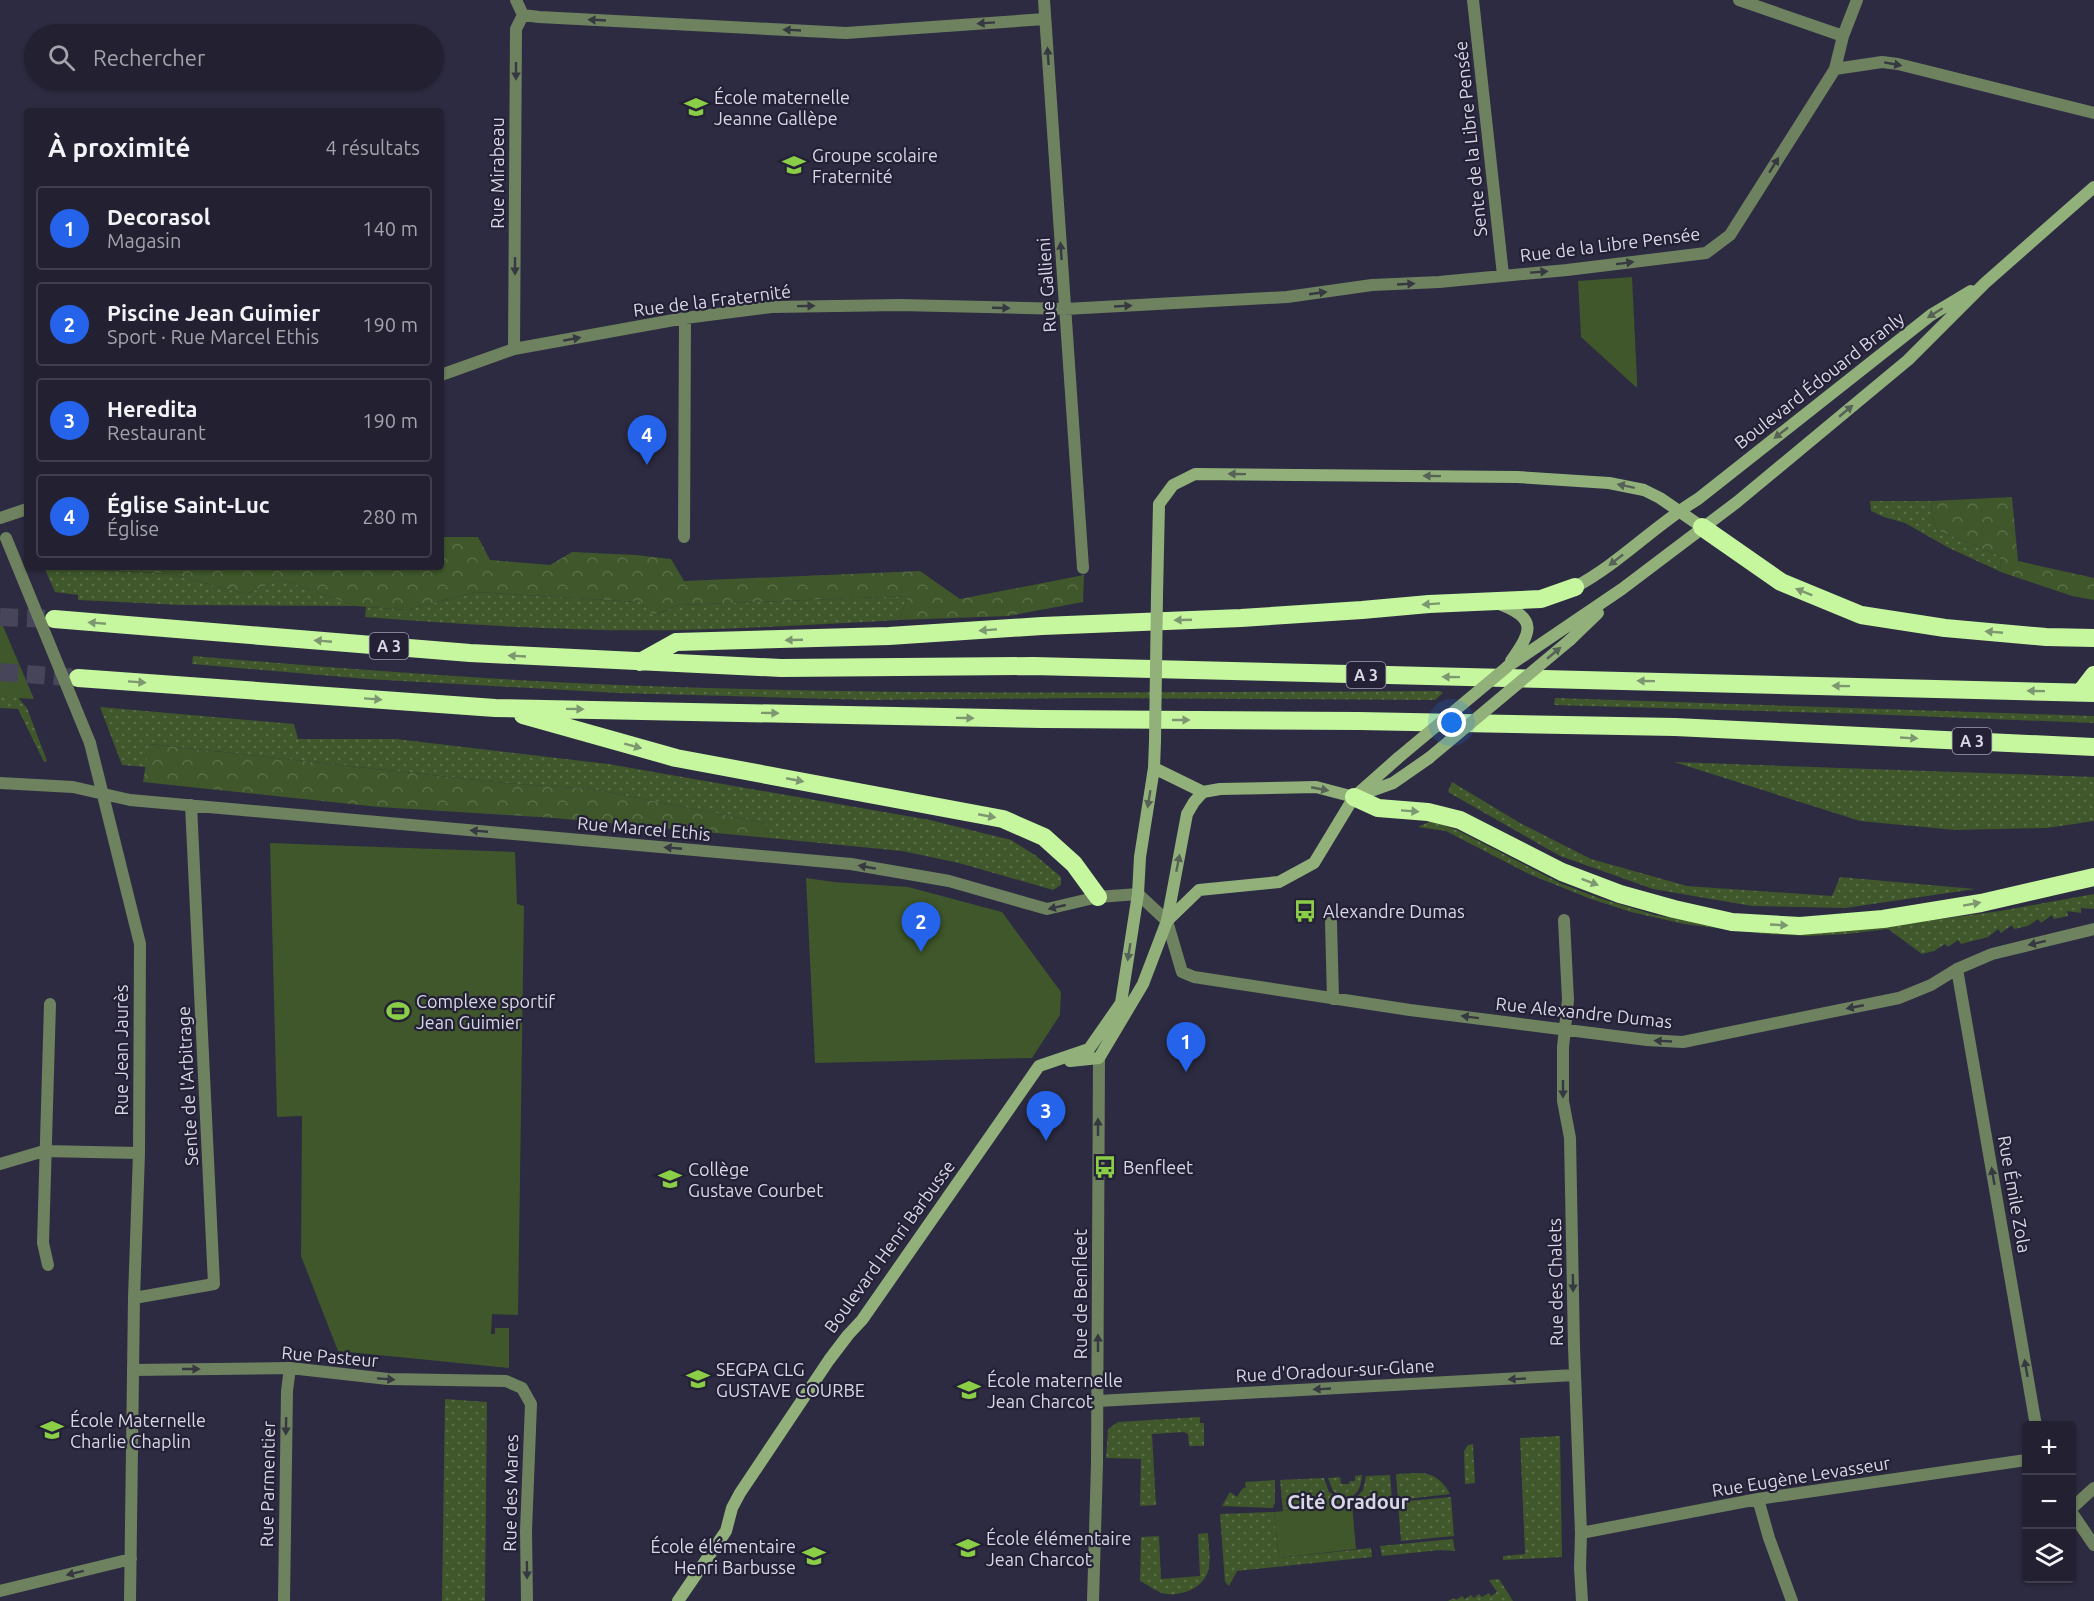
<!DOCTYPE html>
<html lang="fr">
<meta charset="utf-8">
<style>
body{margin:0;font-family:Ubuntu,sans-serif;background:#2e2d3d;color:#f1f3f6}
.controls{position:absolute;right:18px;bottom:18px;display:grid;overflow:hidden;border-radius:6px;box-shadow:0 2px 4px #0004}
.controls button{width:54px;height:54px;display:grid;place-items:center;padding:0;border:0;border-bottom:2px solid #3f3e4d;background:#222031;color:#f1f3f6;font:30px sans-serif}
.you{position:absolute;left:1452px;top:723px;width:21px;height:21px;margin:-15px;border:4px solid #fff;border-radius:50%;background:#1a73e8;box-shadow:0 0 0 9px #1a73e833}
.badge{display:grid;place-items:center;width:39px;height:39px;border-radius:50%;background:#2563eb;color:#fff;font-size:20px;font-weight:700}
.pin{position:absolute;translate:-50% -50px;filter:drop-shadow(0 2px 3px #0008)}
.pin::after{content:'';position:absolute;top:32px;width:21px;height:18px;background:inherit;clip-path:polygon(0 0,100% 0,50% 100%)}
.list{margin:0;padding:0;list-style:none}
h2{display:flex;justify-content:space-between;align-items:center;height:78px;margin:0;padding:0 24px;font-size:26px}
h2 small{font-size:20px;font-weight:400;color:#a2a3ab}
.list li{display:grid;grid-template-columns:39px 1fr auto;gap:18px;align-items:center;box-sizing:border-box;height:84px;margin:0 12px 12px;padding:0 12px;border:2px solid #3f3e4d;border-radius:6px}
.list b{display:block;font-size:22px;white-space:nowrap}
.list p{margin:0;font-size:20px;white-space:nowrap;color:#a2a3ab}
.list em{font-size:20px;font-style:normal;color:#a2a3ab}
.icon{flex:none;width:33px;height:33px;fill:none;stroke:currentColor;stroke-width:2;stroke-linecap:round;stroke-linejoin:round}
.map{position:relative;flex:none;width:2094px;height:1601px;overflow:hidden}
.search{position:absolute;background:#222031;box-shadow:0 2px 4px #0004;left:24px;top:24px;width:420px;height:66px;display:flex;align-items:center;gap:15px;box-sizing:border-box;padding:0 21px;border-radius:33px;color:#a2a3ab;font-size:22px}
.panel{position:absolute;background:#222031;box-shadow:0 2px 4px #0004;left:24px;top:108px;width:420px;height:462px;border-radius:6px}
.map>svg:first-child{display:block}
.grass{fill:url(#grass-dots)}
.forest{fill:url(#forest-crowns)}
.park{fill:#3f572a}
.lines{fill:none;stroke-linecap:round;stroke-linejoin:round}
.highway-tunnel{stroke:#46455a;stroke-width:18;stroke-dasharray:18 9;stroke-linecap:butt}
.street{stroke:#6e825f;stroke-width:12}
.secondary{stroke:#92b17a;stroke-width:12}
.highway{stroke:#c6f79f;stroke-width:18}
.street-bridge{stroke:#6e825f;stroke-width:12}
.secondary-bridge{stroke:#92b17a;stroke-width:12}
.oneway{fill:#363941}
.oneway2{fill:#566255}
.oneway3{fill:#7d9770}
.labels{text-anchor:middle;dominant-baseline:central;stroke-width:4.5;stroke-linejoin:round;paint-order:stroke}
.shield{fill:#242137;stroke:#a1a0b1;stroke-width:1.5}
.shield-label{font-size:16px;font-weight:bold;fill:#d7d7e5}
.poi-label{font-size:18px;fill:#d7d7e5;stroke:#242137;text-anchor:start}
.street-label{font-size:18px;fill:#d7d7e5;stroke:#242137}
.neighbourhood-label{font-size:20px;font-weight:bold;fill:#d7d7e5;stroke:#242137}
</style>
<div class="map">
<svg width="2094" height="1601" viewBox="0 0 2094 1601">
<defs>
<pattern id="grass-dots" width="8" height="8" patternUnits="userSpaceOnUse" patternTransform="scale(1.5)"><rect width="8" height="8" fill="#3f572a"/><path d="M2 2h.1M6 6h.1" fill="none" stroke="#5a6e49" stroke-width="1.8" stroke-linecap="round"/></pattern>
<pattern id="forest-crowns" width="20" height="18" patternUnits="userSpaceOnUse" patternTransform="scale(1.5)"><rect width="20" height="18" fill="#3f572a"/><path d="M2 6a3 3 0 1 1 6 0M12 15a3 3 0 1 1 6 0" fill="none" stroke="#5a6e49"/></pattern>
</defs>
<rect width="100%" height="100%" fill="#2d2b41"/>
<path class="grass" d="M1870,501h61l1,15 5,14 63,26 1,16 -52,-24 -44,-25 -21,-6 -13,-6z
M44,567l127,7 75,20 35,-15 74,27 -174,-1 -103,-5v-5l-23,-3z
M475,592l165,10 15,13 23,-10 230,-9 -9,24c-72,4 -143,8 -215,10 -106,2 -213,-5 -319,-13l1,-10 40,3z
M193,656c141,12 283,23 425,29 274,11 548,7 822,6l3,2 -8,7 -352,-2 -214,2 -250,-7 -252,-14 -175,-15z
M0,687l14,6 13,15 20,53 -3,1 -26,-53 -18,-1z
M1555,698l539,18v7l-229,-9 -311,-9z
M100,707l194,17 4,15h98l212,25 322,56 81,20 24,15 26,22v8l-8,5 -94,-27 -57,-12 -133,-13 -4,-15 -173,-34 -88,-6 -354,-39 -4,23 -24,-2z
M1674,762l420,15v44l-47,7 -92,2 -95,-9z
M1452,782l68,41 71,36 96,27 145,10 8,-19 135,12 -130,19 -93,-2 -99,-17 -93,-33 -112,-64z
M1431,821l26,9 103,53 39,15 56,17 42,7 191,4 112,-15 94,-17v15l-13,-1v5l-14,-2 1,5 -14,3 -2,-4 -11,8 -3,-4 -10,7 -14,3 -2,-4 -11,8 -3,-4 -10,8 -27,7 -3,-4 -10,7 -3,-3 -11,7 -12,3 -34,-25 -41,5 -40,2 -41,-2 -82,-10 -53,-12 -40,-13 -60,-24 -85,-44 -28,-4z
M445,1399l42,3 -2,199h-43z
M1200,1417v6h4v23h-15l-1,-12 -4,-2 -32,2 4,71 -16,1 1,-47 -35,-1 2,-29 10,-7z
M1560,1436l2,121 -59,3v-4l22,-2 -5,-116z
M1473,1444l2,39 -10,1 -1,-33 4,-6z
M1419,1473c15,0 24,8 31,21l-52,6 -2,-26z
M1362,1475c-1,13 -5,22 -18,24l-11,-8 -5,-13 12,-1 1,7h8l1,-3h5v-5z
M1390,1475l2,25 -37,-1 8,-9 3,-14z
M1324,1478l5,14 14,9 -2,4 -58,6 -3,-31z
M1275,1480v21l-2,7 -51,-2 8,-14 7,5 5,-8 4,-2 -1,-5z
M1451,1497l3,39 -53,5 -3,-39z
M1274,1512l5,46 92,-10 1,9 -135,14 -8,15 -4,-4 -5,-68z
M1208,1533c0,11 3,23 1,34 -3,20 -25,29 -43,27 -8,-1 -18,-9 -26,-13l1,-44 18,-1 2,43 39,-3 -2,-42z
M1453,1539l2,12 -15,-1 -58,6 -2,-10z
M1499,1579l14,22h-65l5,-3 3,2 6,-4 3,3 6,-4 3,3 5,-4 3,3 7,-4 2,3 6,-4 -8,-12z"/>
<path class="forest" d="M2012,497l6,64 76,17v22l-22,-4 -71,-24 -1,-16 -63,-26 -5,-14 -1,-15z
M441,537h37l12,23 60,5 22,-13 64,3 35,4 13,22 236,-10 40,28 124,-24 -1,27 -75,14 -109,4 9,-24 -230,9 -24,10 -14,-13 -165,-10 -69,18 -51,-4 -74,-27 -35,15 -75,-20 -112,-7h382z
M149,744l355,39 88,6 173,34 4,15 -215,-20 -175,-11 -236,-25z"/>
<path class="park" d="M1632,277l5,103v8l-56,-51 -3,-56z
M0,619l34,80 -34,-2z
M270,843l245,9 2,52 7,2 -6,409 -26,-1 -1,20h4v-6h14v40l-171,-17 -37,-95 1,-140 -25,1z
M806,878l28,4 74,5 94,25 59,80 -1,23 -28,43 -217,5z
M1352,1504l4,45 -77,9 -5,-46z"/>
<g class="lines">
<path class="highway-tunnel" d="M0,617l54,2
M0,672l78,6"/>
<path class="street" d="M516,0l7,15
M1044,0l39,568
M1473,0l30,275
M1739,0l104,36
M523,15l16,2 307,16 199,-14
M1835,69l47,-7 16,2 196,49
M514,349l2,-320 7,-14
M441,375l73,-26 171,-31 87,-11 128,-2 165,4 222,-12 85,-12 67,-3 128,-12 139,-17 24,-18 105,-166 8,-33 14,-36
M0,518l27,-9
M684,537l1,-219
M90,743l50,201 -1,209 -5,145 -4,303
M0,783l73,4 57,13 721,64 98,17 98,28 51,-12 40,-3 29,27 15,51 12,5 216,33 237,30 36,2 216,-44 32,-13 26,-16 35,-15 102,-25
M1564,920l4,80 -5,47v54l7,37 4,209 7,186 -1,35 2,33
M1331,922l2,77
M1957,969l79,457
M0,1164l44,-13 95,2
M48,1265l-5,-22 7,-239
M134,1298l80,-14 -23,-479
M133,1370l157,-2 98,11 118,2 16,7 9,16 -5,127 1,70
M1098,1401l477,-26
M1758,1499l11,39 23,63
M2072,1508l22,-20
M2072,1513l22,32
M1581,1533l177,-34 268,-39
M0,1591l131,-32
M284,1601l3,-210 3,-23
M1093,1601l4,-137 2,-406"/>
<path class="secondary" d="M1575,587c45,-24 80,-62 123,-88l233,-184 40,-24
M1157,595l2,-91 14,-19 22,-11 322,3 92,6 35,7 16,8 42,29
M1499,604c40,15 32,28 12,57
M1570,640l28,-27
M1507,667l115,-78 115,-87 171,-142 77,-77 109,-96
M1154,768l49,24
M1167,921l32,-31 80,-8 35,-19 40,-66 44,-39
M1070,1061l29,-3 44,-74 24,-63 20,-107 7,-12 9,-10 17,-3 96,-2 38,10 39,-14 36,-25
M678,1601l48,-70 6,-23 8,-15 89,-133 19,-25 14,-15 177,-254 50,-17 32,-46 17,-109 2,-37 14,-89 1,-27"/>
<path class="highway" d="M1702,527l79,55 80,33 84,13 101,9 48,1
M54,619l416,34 311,15 252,-2 1061,27
M640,662l36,-20 213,-6 153,-10 199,-8 121,-8 67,-6 112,-5 34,-12
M78,678l417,30 547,11 317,2 316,6 419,20
M2081,692l13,-17
M523,715l153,43 327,61 41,18 30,27 24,33
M1354,797l24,11 50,4 32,8 102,52 58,22 54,15 58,13 68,4 83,-7 98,-16 113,-26"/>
<path class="street-bridge" d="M6,538l84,205"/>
<path class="secondary-bridge" d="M1155,741l2,-146
M1398,758l109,-91
M1429,758l141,-118"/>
</g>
<defs><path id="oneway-solid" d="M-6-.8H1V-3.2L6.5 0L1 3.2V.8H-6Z" transform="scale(1.5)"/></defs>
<g class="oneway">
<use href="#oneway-solid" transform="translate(597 20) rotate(-177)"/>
<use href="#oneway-solid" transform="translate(986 23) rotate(176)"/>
<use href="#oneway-solid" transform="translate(792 30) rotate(-177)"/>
<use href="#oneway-solid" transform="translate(1048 56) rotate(-94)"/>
<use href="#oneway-solid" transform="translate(1893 64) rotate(10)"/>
<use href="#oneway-solid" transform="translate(516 71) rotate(90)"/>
<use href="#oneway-solid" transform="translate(1774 165) rotate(-58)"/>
<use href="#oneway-solid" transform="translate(1061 251) rotate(-94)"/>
<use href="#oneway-solid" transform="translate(1625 263) rotate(-7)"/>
<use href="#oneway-solid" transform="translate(515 266) rotate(90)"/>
<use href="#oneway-solid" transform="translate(1539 272) rotate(-4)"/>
<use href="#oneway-solid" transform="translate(1406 284) rotate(-3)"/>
<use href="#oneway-solid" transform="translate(1318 293) rotate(-8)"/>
<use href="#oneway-solid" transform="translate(806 306) rotate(-1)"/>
<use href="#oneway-solid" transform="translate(1123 306) rotate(-3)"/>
<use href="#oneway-solid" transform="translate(1001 308) rotate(2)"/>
<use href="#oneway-solid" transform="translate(572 339) rotate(-10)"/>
<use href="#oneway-solid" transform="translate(479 831) rotate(-175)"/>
<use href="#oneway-solid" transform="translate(673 848) rotate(-175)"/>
<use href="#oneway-solid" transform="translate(867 867) rotate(-170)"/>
<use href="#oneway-solid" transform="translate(1057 907) rotate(167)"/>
<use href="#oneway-solid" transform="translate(2037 943) rotate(166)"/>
<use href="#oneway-solid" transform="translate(1855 1007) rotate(169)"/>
<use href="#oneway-solid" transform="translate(1470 1017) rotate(-173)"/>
<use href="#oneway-solid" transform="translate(1663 1041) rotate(-177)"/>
<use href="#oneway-solid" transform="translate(1563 1089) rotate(90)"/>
<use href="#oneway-solid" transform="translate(1098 1127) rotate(-90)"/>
<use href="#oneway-solid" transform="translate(1993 1176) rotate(-100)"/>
<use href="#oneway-solid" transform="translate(1573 1283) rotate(89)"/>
<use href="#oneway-solid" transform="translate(1098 1343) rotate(-90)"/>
<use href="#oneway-solid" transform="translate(2026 1368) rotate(-100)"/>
<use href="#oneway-solid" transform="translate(191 1369)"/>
<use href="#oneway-solid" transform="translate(386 1379) rotate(4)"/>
<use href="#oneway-solid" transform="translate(1517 1379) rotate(177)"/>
<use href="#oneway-solid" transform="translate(1322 1389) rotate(177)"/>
<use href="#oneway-solid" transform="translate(286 1426) rotate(91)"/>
<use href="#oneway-solid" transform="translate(527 1570) rotate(89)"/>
<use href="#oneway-solid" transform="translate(75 1573) rotate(166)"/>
</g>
<g class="oneway2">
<use href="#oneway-solid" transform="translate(1935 313) rotate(148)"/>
<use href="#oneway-solid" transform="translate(1846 411) rotate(-40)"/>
<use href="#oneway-solid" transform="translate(1781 433) rotate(142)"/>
<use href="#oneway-solid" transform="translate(1237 474) rotate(-179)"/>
<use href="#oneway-solid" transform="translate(1432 476) rotate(-179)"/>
<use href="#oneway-solid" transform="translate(1626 486) rotate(-168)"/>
<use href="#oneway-solid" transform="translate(1616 560) rotate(142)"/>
<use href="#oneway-solid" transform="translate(1554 653) rotate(-40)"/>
<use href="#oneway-solid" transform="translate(1320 789) rotate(11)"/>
<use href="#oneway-solid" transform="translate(1149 799) rotate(99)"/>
<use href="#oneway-solid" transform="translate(1178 863) rotate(-79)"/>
<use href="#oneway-solid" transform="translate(1129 952) rotate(99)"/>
</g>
<g class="oneway3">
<use href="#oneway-solid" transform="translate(1804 592) rotate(-158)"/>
<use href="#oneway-solid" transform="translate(1431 604) rotate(176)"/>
<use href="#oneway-solid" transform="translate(1183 620) rotate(178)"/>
<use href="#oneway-solid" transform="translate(97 623) rotate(-175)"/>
<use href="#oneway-solid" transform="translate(988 630) rotate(176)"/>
<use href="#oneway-solid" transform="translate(1994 632) rotate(-175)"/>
<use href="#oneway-solid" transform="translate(794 640) rotate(178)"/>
<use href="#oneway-solid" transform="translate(323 641) rotate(-175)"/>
<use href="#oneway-solid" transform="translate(517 656) rotate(-177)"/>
<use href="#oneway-solid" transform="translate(1451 677) rotate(-179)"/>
<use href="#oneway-solid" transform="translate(1646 681) rotate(-179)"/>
<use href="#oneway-solid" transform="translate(137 682) rotate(4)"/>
<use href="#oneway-solid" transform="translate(1841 686) rotate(-179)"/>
<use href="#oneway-solid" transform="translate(2036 691) rotate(-179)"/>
<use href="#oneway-solid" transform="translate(373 699) rotate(4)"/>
<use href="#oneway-solid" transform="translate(575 709) rotate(1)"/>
<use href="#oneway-solid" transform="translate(770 713) rotate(1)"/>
<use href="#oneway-solid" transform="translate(965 718) rotate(1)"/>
<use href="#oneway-solid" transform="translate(1181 720)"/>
<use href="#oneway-solid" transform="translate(1909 738) rotate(3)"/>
<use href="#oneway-solid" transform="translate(633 746) rotate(15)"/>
<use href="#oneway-solid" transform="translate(795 780) rotate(11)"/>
<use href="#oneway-solid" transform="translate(1410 811) rotate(4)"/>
<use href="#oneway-solid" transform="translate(987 816) rotate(11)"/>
<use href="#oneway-solid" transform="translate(1590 882) rotate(21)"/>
<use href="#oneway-solid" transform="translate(1972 904) rotate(-10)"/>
<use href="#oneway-solid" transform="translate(1779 925) rotate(3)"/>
</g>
<defs>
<g id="school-bare" transform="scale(1.8)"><path d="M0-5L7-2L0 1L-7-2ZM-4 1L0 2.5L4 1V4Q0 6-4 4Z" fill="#8ace47" stroke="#242137" stroke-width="2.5" paint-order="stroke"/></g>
<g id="bus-bare" transform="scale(1.8)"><path d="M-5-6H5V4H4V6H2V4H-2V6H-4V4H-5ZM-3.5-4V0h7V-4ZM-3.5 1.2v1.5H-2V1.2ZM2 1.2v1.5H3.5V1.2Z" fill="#8ace47" stroke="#242137" stroke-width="2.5" paint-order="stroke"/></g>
<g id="stadium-bare" transform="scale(1.8)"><path d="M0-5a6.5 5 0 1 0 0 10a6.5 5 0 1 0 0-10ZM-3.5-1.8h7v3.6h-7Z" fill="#8ace47" stroke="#242137" stroke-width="2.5" paint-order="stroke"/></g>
</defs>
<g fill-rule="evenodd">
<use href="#school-bare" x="696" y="107"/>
<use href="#school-bare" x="794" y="165"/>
<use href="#bus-bare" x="1305" y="911"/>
<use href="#stadium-bare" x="398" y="1011"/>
<use href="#bus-bare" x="1105" y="1167"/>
<use href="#school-bare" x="670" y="1179"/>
<use href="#school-bare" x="698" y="1379"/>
<use href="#school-bare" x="969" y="1390"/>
<use href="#school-bare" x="52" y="1430"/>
<use href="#school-bare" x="968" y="1548"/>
<use href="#school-bare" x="814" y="1556"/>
</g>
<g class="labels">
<g class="shield">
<rect x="369.5" y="633" width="39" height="26" rx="4.5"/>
<rect x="1346.5" y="662" width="39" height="26" rx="4.5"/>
<rect x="1952.5" y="728" width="39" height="26" rx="4.5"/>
</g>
<g class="shield-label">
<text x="389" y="646">A 3</text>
<text x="1366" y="675">A 3</text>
<text x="1972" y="741">A 3</text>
</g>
<g class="poi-label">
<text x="714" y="97">École maternelle<tspan x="714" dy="21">Jeanne Gallèpe</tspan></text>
<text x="812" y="155">Groupe scolaire<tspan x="812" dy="21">Fraternité</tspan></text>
<text x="1323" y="911">Alexandre Dumas</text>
<text x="416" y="1001">Complexe sportif<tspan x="416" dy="21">Jean Guimier</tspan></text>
<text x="1123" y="1167">Benfleet</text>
<text x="688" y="1169">Collège<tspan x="688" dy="21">Gustave Courbet</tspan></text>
<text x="716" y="1369">SEGPA CLG<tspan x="716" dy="21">GUSTAVE COURBE</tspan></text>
<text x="987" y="1380">École maternelle<tspan x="987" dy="21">Jean Charcot</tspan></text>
<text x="70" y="1420">École Maternelle<tspan x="70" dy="21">Charlie Chaplin</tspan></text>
<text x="986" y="1538">École élémentaire<tspan x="986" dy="21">Jean Charcot</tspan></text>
<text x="796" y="1546" text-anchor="end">École élémentaire<tspan x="796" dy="21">Henri Barbusse</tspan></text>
</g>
<g class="street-label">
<text transform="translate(1470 139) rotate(-96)">Sente de la Libre Pensée</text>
<text transform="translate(497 173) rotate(-90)">Rue Mirabeau</text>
<text transform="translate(1610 244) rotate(-7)">Rue de la Libre Pensée</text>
<text transform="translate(1046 285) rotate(-94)">Rue Gallieni</text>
<text transform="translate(712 300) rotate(-7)">Rue de la Fraternité</text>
<text transform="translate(1819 380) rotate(-38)">Boulevard Édouard Branly</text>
<text transform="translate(644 828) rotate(5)">Rue Marcel Ethis</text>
<text transform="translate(1584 1012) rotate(6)">Rue Alexandre Dumas</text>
<text transform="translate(121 1050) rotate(-90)">Rue Jean Jaurès</text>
<text transform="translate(187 1086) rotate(-93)">Sente de l'Arbitrage</text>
<text transform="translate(2015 1194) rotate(80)">Rue Émile Zola</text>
<text transform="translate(889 1246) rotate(-54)">Boulevard Henri Barbusse</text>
<text transform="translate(1555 1282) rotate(-91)">Rue des Chalets</text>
<text transform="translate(1080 1294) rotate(-90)">Rue de Benfleet</text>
<text transform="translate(330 1356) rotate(5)">Rue Pasteur</text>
<text transform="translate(1335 1370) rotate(-3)">Rue d'Oradour-sur-Glane</text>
<text transform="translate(1801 1476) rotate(-9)">Rue Eugène Levasseur</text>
<text transform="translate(267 1484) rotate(-89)">Rue Parmentier</text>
<text transform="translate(510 1493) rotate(-89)">Rue des Mares</text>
</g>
<g class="neighbourhood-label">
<text x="1348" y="1501">Cité Oradour</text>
</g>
</g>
</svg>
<div class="controls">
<button>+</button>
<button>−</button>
<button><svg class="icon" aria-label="layers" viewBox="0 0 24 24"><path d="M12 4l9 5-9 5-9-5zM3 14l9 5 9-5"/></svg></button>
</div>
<div class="you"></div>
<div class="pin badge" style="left:1186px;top:1072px">1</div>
<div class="pin badge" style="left:921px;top:952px">2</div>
<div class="pin badge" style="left:1046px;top:1141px">3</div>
<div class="pin badge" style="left:647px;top:465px">4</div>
<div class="search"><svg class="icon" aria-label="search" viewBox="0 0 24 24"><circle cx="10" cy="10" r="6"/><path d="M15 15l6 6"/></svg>Rechercher</div>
<section class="panel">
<h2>À proximité<small>4 résultats</small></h2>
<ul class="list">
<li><span class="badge">1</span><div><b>Decorasol</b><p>Magasin</p></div><em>140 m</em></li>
<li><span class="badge">2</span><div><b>Piscine Jean Guimier</b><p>Sport · Rue Marcel Ethis</p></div><em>190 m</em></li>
<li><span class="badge">3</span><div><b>Heredita</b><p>Restaurant</p></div><em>190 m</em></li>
<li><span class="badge">4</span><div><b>Église Saint-Luc</b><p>Église</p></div><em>280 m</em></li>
</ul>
</section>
</div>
